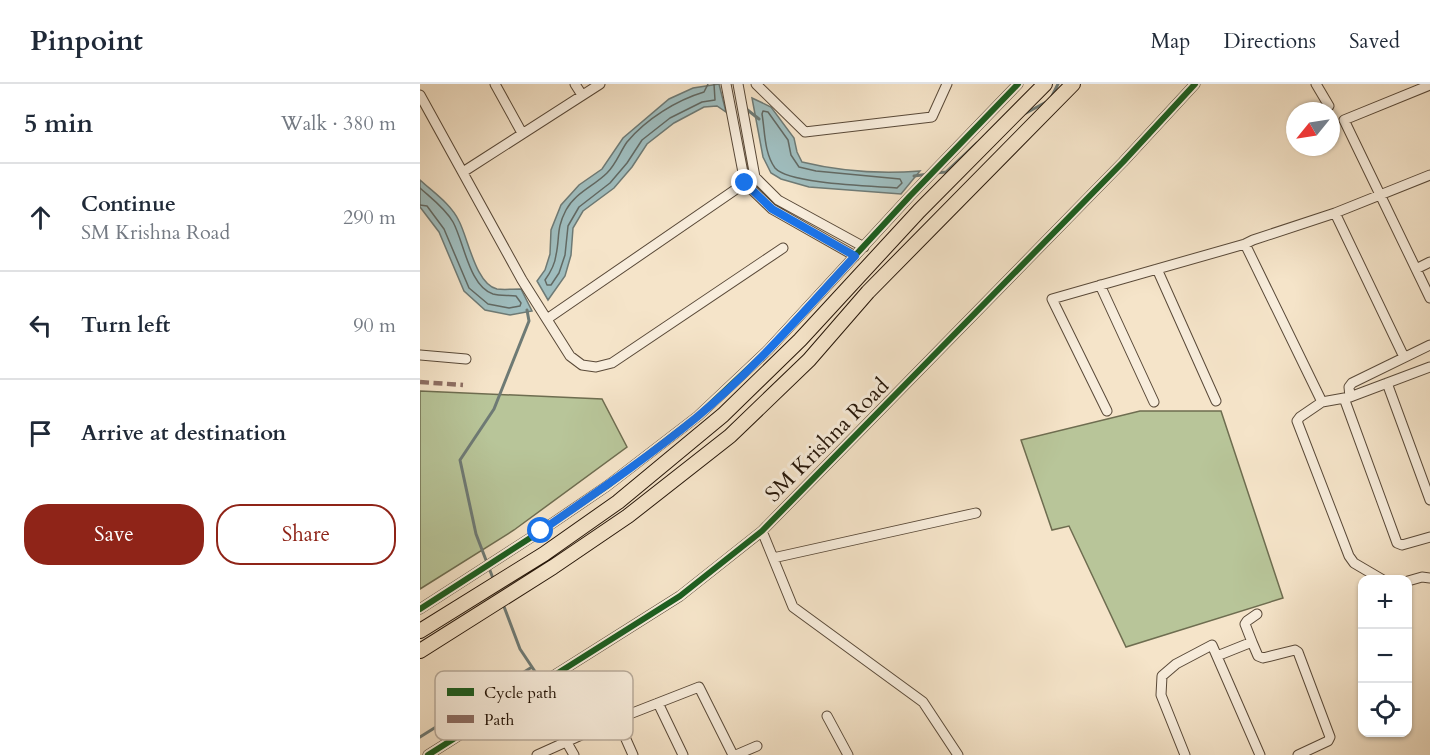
<!DOCTYPE html>
<meta charset="utf-8">
<style>
body{margin:0;font-family:Cardo,serif;background:#f2f2f3;color:#1f2937}
.controls{position:absolute;right:18px;bottom:18px;display:grid;overflow:hidden;border-radius:12px;box-shadow:0 2px 4px #0004}
.controls button{width:54px;height:54px;display:grid;place-items:center;padding:0;border:0;border-bottom:2px solid #e0e1e3;background:#fff;color:#1f2937;font:30px sans-serif}
.compass{position:absolute;left:866px;top:18px;width:54px;height:54px;border-radius:50%;background:#fff;box-shadow:0 2px 4px #0004;rotate:240deg}
.stop{position:absolute;width:18px;height:18px;margin:-14px;border:4px solid #1a73e8;border-radius:50%;background:#fff}
.stop.end{background:#1a73e8;border-color:#fff;box-shadow:0 2px 6px #0008}
.list{margin:0;padding:0;list-style:none}
h2{display:flex;justify-content:space-between;align-items:center;height:78px;margin:0;padding:0 24px;font-size:26px}
h2 small{font-size:20px;font-weight:400;color:#747a83}
.list li{display:grid;grid-template-columns:39px 1fr auto;gap:18px;align-items:center;box-sizing:border-box;height:108px;padding:0 24px;border-top:2px solid #e0e1e3}
.list b{display:block;font-size:22px;white-space:nowrap}
.list p{margin:0;font-size:20px;white-space:nowrap;color:#747a83}
.list em{font-size:20px;font-style:normal;color:#747a83}
.actions{display:flex;gap:12px;padding:18px 24px}
.actions a{flex:1;padding:14px 0;border:2px solid #8f2418;border-radius:24px;text-align:center;font-size:21px;color:#8f2418}
.actions .main{background:#8f2418;color:#fff}
.icon{flex:none;width:33px;height:33px;fill:none;stroke:currentColor;stroke-width:2;stroke-linecap:round;stroke-linejoin:round}
.map{position:relative;flex:none;width:1010px;height:671px;overflow:hidden}
header{display:flex;align-items:center;gap:36px;box-sizing:border-box;height:84px;padding:0 30px;background:#fff;border-bottom:2px solid #e0e1e3}
header strong{font-size:28px}
nav{display:flex;gap:33px;margin-inline-start:auto;font-size:21px}
main{display:flex}
aside{flex:1;background:#fff}
.map>svg:first-child{display:block}
.green{fill:#b8c599;stroke:#6e6d50;stroke-width:1.5}
.water{fill:#9fbdbe;stroke:#6e7a75;stroke-width:1.5}
.lines{fill:none;stroke-linecap:round;stroke-linejoin:round}
.shore{stroke:#626963;stroke-width:1.5}
.stream{stroke:#6e7a75;stroke-width:3}
.minor-casing{stroke:#594938;stroke-width:11}
.highway-casing{stroke:#251508;stroke-width:16}
.minor{stroke:#f8eddc;stroke-width:9}
.highway{stroke:#f5e4c9;stroke-width:14}
.quiet{stroke:#8d6e63;stroke-width:4.5;stroke-dasharray:9 4.5;stroke-linecap:butt}
.cycleway-casing{stroke:#f8eddc;stroke-width:10}
.cycleway{stroke:#1b5e20;stroke-width:6}
.route{stroke:#1a73e8;stroke-width:8}
.labels{text-anchor:middle;dominant-baseline:central;stroke-width:6;stroke-linejoin:round;paint-order:stroke}
.street-label{font-size:22px;fill:#251508;stroke:#f8eddc}
.key{fill:#f8eddc;stroke:#b9ac9c;stroke-width:1.5}
.key-label{font-size:16px;fill:#251508}
</style>
<header>
<strong>Pinpoint</strong>
<nav><a>Map</a><a>Directions</a><a>Saved</a></nav>
</header>
<main>
<aside>
<h2>5 min<small>Walk · 380 m</small></h2>
<ul class="list">
<li><svg class="icon" aria-label="ahead" viewBox="0 0 24 24"><path d="M12 20V5M6 11l6-6 6 6"/></svg><div><b>Continue</b><p>SM Krishna Road</p></div><em>290 m</em></li>
<li><svg class="icon" aria-label="left" viewBox="0 0 24 24"><path d="M17 20v-9H6M10 6l-5 5 5 5"/></svg><div><b>Turn left</b></div><em>90 m</em></li>
<li><svg class="icon" aria-label="arrive" viewBox="0 0 24 24"><path d="M6 21V4h12l-3 4 3 4H6"/></svg><div><b>Arrive at destination</b></div></li>
</ul>
<div class="actions"><a class="main">Save</a><a>Share</a></div>
</aside>
<div class="map">
<svg width="1010" height="671" viewBox="0 0 1010 671">
<rect width="100%" height="100%" fill="#f5e4c9"/>
<filter id="stains"><feTurbulence type="fractalNoise" baseFrequency=".00333" numOctaves="4"/><feColorMatrix values="0 0 0 0 .2 0 0 0 0 .09 0 0 0 0 .02 0 0 0 .5 -.17"/></filter>
<radialGradient id="worn" r=".72"><stop offset=".6" stop-color="#630" stop-opacity="0"/><stop offset="1" stop-color="#630" stop-opacity=".3"/></radialGradient>
<path class="green" d="M0,307l182,8 25,48 -113,83 -94,59z
M720,327h81l62,187 -157,49 -57,-121 -17,4 -31,-90z"/>
<path class="water" d="M299,0l7,28 -9,-6 -13,1 -30,16 -27,21 -15,23 -18,21 -31,23 -10,17 -2,27 -6,21 -17,24 -11,-19 8,-11 5,-16 1,-24 10,-25 18,-20 23,-16 21,-31 46,-39 24,-11z
M332,14l19,9 23,31 3,14 5,10c37,9 80,12 118,9l-19,23 -92,-7 -28,-8 -10,-6 -8,-16z
M0,96c13,12 31,24 39,41 9,17 17,64 38,68 7,1 16,0 24,0l11,22 -22,4 -25,-5 -21,-19 -25,-59 -19,-25z"/>
<g class="lines">
<path class="shore" d="M288,0l-4,8c-27,8 -58,27 -77,50 -7,10 -11,22 -20,31 -13,13 -32,20 -41,37 -10,19 -6,27 -10,45 -1,9 -6,18 -11,25l2,5h4l8,-12 6,-18 3,-29 11,-19 31,-24 17,-20 15,-23 28,-22 32,-16 13,-2 -1,-16
M343,27l5,1 20,28 3,15 8,12 17,4 84,8 2,4 -5,5c-24,-2 -108,-4 -122,-20 -11,-15 -10,-37 -13,-54z
M0,104c11,10 25,20 33,34 11,20 16,64 40,72 7,2 16,1 23,2l5,7 -1,3 -11,2 -21,-4 -19,-16 -25,-59 -17,-23 -7,-1"/>
<path class="stream" d="M325,24l14,11
M606,29l24,-13 8,-16
M515,89l11,-1 31,-29
M494,92l15,-2
M74,497l-18,-47 -16,-74 34,-51 35,-88 -2,-11
M83,520l17,45 18,27
M129,607l4,7 33,22
M0,653l112,-70"/>
<g class="minor-casing">
<path id="minor" d="M75,0l27,49
M155,0l7,11
M306,0l19,99 27,26 83,47
M318,0l17,93 23,23 86,47
M336,0l49,48 127,-15 15,-33
M896,0l13,22
M1010,1l-86,35 86,178
M0,11l102,185 48,76 12,9 14,2 16,-4 171,-115
M43,88l137,-88
M915,129l69,144
M825,160l77,158
M737,185l59,132
M996,185l14,-7
M680,201l54,117
M127,235l198,-136
M0,271l46,4
M967,299l43,117
M930,313l-1,-10 3,-4 78,-38
M924,314l53,145 5,2 28,-8
M687,327l-55,-112 193,-55 8,-4 82,-27 95,-38
M342,447l31,76 130,95 35,53
M353,474l203,-45
M963,496l-29,-17 -5,-7 -52,-135 3,-4 22,-15 28,-5 80,-30
M988,497l14,-4 8,1
M0,525l121,-78 66,-45 91,-70 70,-66 142,-154 108,-112
M832,558l6,14 5,2 32,-8 3,2 32,85 -2,4 -30,14
M797,572l35,-14 -7,-18 2,-3 10,-7
M238,619l25,52
M407,632l21,39
M197,635l16,36
M146,657l8,14
M8,671l252,-159 82,-65 361,-369 72,-78
M117,671l80,-36 82,-32 34,68
M316,671l21,-9
M765,671l-24,-60 1,-19 14,-12 36,-19 48,110"/>
</g>
<g class="highway-casing">
<path id="highway" d="M0,547l124,-77 74,-52 105,-87 77,-75 119,-129 126,-127
M0,567l133,-84 75,-51 102,-80 79,-76 59,-68 205,-208"/>
</g>
<use href="#minor" class="minor"/>
<use href="#highway" class="highway"/>
<path class="quiet" d="M0,298l43,3"/>
<g class="cycleway-casing">
<path id="cycleway" d="M0,525l121,-78 66,-45 91,-70 70,-66 142,-154 108,-112
M8,671l252,-159 82,-65 361,-369 72,-78"/>
</g>
<use href="#cycleway" class="cycleway"/>
</g>
<g class="lines">
<path class="route" d="M121,447c53,-37 106,-73 156,-114 58,-48 107,-106 158,-161l-83,-47 -27,-26"/>
</g>
<g class="labels">
<g class="street-label">
<text transform="translate(407 356) rotate(-45)">SM Krishna Road</text>
</g>
</g>
<rect x="15" y="587" width="198" height="69" rx="9" class="key"/>
<rect x="27" y="604" width="27" height="8" fill="#1b5e20"/>
<rect x="27" y="631" width="27" height="8" fill="#8d6e63"/>
<g class="key-label">
<text x="64" y="614">Cycle path</text>
<text x="64" y="641">Path</text>
</g>
<rect width="100%" height="100%" filter="url(#stains)"/>
<rect width="100%" height="100%" fill="url(#worn)"/>
</svg>
<div class="controls">
<button>+</button>
<button>−</button>
<button><svg class="icon" aria-label="locate" viewBox="0 0 24 24"><circle cx="12" cy="12" r="6"/><path d="M12 2v4M12 18v4M2 12h4M18 12h4"/></svg></button>
</div>
<svg class="compass" viewBox="-18 -18 36 36"><path d="M0-13l5 13h-10z" fill="#e53935"/><path d="M0 13l5-13h-10z" fill="#747a83"/></svg>
<div class="stop" style="left:121px;top:447px"></div>
<div class="stop end" style="left:325px;top:99px"></div>
</div>
</main>
